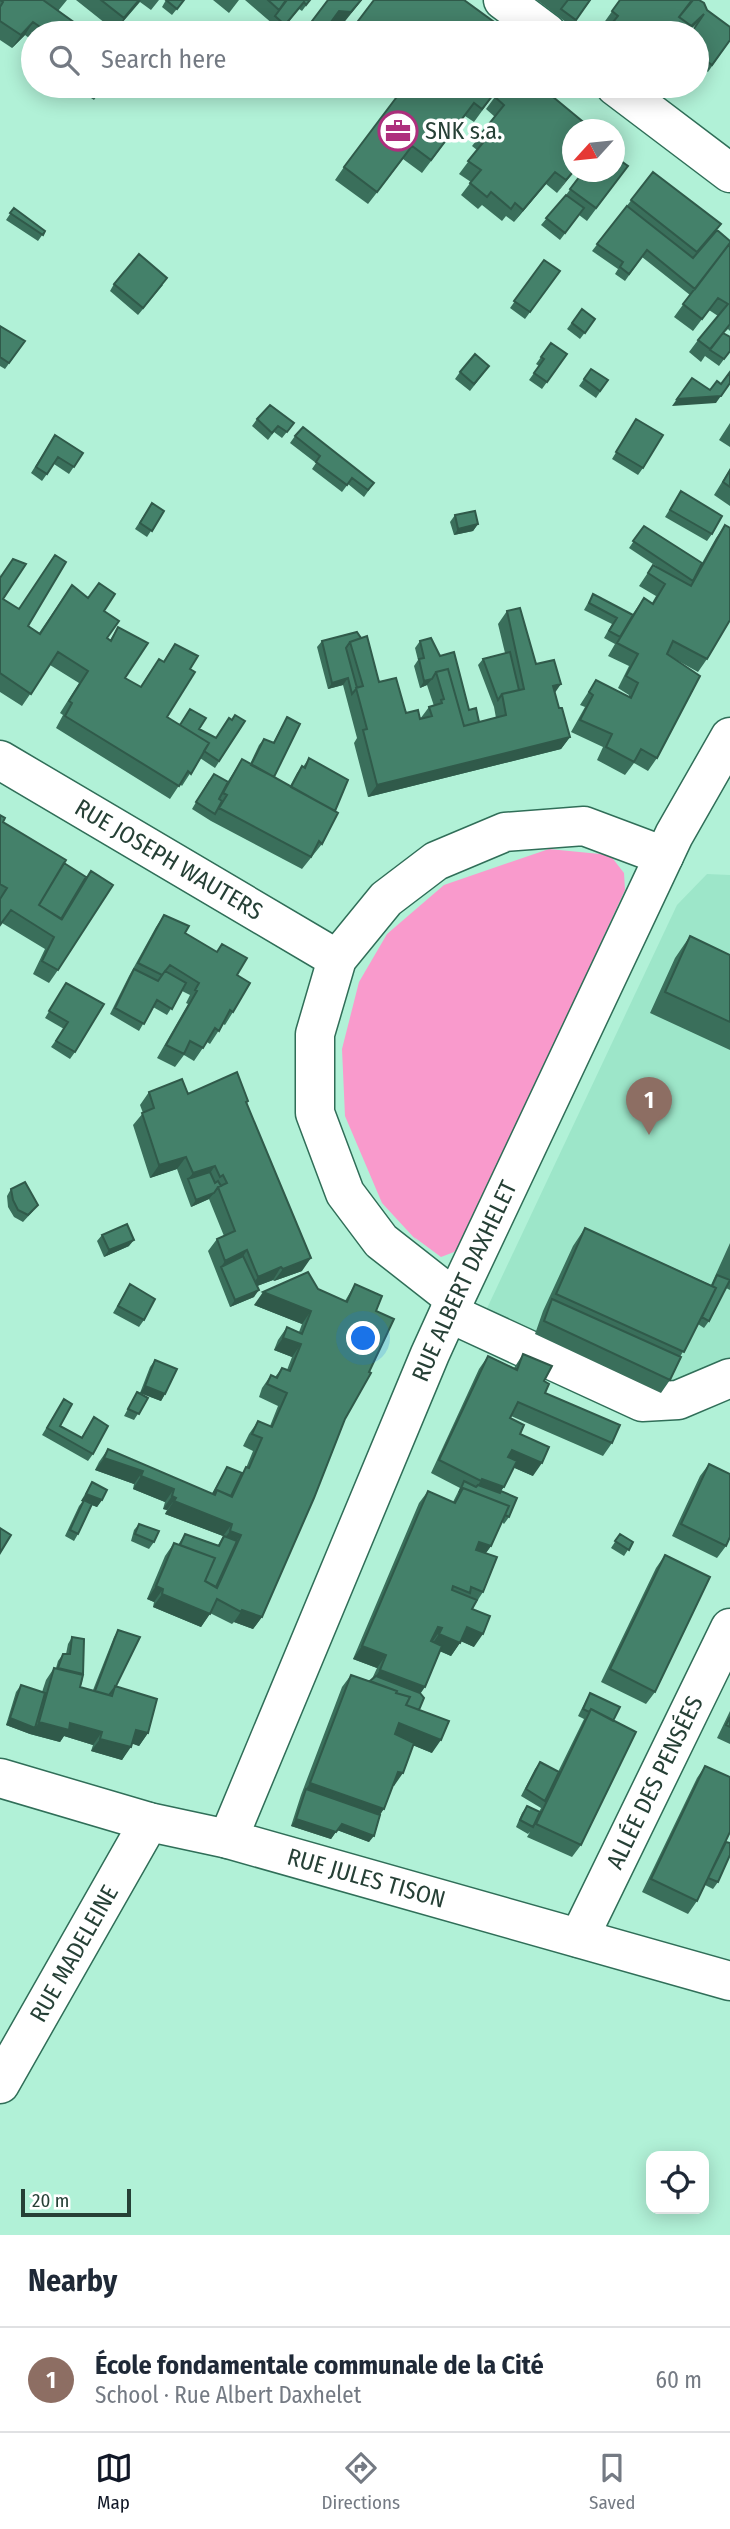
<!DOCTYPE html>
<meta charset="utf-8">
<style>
body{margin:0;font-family:"Fira Sans Condensed",sans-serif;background:#f2f2f3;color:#1f2937}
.controls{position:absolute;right:21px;bottom:21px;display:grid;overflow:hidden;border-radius:14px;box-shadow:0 4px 18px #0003}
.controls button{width:63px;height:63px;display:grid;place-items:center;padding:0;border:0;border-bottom:2px solid #e0e1e3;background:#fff;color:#1f2937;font:35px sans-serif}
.compass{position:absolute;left:562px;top:119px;width:63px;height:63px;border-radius:50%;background:#fff;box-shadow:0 4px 18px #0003;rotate:243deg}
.scale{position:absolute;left:21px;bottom:18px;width:110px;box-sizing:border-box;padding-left:7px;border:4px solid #264036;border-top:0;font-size:19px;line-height:24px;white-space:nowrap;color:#264036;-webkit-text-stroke:5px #fff;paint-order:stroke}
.you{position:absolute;left:364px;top:1339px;width:24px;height:24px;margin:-18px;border:5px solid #fff;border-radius:50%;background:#1a73e8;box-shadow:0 0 0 10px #1a73e833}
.badge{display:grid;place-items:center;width:46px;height:46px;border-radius:50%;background:#111827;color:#fff;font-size:23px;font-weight:700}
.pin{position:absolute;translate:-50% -58px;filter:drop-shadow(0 2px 4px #0008)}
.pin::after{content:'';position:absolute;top:37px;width:24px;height:21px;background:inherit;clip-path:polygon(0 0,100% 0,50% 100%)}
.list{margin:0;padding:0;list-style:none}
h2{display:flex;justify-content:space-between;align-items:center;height:91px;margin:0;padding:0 28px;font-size:30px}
h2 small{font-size:23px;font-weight:400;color:#747a83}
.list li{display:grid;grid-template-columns:46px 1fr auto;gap:21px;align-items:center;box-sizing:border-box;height:105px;padding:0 28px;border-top:2px solid #e0e1e3}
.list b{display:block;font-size:26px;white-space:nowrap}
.list p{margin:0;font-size:23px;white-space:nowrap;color:#747a83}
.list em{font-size:23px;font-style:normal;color:#747a83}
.icon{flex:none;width:38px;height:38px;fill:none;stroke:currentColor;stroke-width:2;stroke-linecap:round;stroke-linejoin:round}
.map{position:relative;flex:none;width:730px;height:2235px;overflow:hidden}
.search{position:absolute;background:#fff;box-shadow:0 4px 18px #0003;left:21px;right:21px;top:21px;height:77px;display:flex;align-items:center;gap:18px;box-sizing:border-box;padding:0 24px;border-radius:38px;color:#747a83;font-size:26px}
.sheet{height:196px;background:#fff}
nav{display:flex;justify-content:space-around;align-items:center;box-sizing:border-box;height:98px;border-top:2px solid #e0e1e3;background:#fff;font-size:19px;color:#747a83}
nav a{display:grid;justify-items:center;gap:4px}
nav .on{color:#111827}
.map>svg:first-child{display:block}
.built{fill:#9de6c9}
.green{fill:#f99acc}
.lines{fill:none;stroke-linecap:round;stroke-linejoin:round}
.minor-casing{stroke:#306e58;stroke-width:41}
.minor{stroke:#fff;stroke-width:38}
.wall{fill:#3a6f5b}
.shaded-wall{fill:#305a4a}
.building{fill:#44816a;stroke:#305a4a;stroke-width:2}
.labels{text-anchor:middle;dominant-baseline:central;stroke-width:7;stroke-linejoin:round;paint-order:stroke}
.poi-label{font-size:24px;fill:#264036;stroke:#fff;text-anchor:start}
.street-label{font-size:24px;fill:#264036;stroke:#fff}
</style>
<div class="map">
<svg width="730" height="2235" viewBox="0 0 730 2235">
<rect width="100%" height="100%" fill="#b1f1d7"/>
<path class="built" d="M707,874l23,1v523l-79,1 -170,-78 196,-416z"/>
<path class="green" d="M549,849l61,6 14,18 1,17 -159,346 -12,16 -13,5 -27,-20 4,5 -36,-39 -37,-87 -3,-67 17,-67 28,-48 57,-49z"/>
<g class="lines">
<g class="minor-casing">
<g id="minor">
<path d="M503,0l44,33"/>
<path d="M615,86l115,87"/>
<path id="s1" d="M0,760l337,199"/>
<path d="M455,1299l-74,-58 -36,-48 -30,-80v-79l22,-75 49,-60 50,-38 69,-29 79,-6 80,30"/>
<path d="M449,1313l193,89 36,-2 52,-22"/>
<path id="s2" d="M0,1778l149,44 79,17 502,142"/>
<path id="s3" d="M228,1839l202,-485 25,-55 219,-464 56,-98"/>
<path id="s4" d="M579,1938l151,-310"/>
<path id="s5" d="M0,2084l149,-262"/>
</g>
</g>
<use href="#minor" class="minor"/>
</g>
<path class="wall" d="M0,0h67l-9,11 31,22h-56v8l-8,-6 -13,13 -12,-8z
M76,0h83l-8,10 -11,-8 -25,29z
M166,0h18l-12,15 -10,-8z
M213,0h26l-10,13z
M245,0h65l-8,11 -3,-2 -18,22z
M537,0h54l-20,26z
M620,0l87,10 23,30 -22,32 -11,-8v-31l2,-12 -12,12h-83l4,-5 -5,-4z
M86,86h18l-10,14 -12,-8z
M312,86h12l-5,5z
M500,86l-26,36 -9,-6 -43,57 -19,-14 -35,45 -33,-24 9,-13 67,-77z
M503,86h41l-2,2 30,84 -15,21 -11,-9 -32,38 -8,-6 -4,5 -20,-16 -4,4 -17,-14 10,-13 -12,-8 18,-24 -5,-4 23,-29 -9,-8z
M628,166l-41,55 -8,-6 -19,25 -19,-15 25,-30 17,-23z
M653,172l68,52 -4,6 13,11v90l-2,-2 -4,4 6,18 -11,15 -14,-10 -4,6 -12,-10 9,-12 20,-24 -9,-6 -16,21 -19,-14 16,-22 -48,-38 -17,24 -10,-7 3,-5 -26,-18z
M14,208l31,23 -7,10 -32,-21z
M544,260l16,11 -35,48 -15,-11z
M114,284l49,1 -25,30 -28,-24z
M582,309l13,10 -15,20 -13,-10z
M0,326l25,15 -20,28 -5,-3z
M551,343l16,11 -25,35 -13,-9 10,-14 -3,-2z
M591,369l17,11 -12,18 -17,-12z
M460,372l24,1 -14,18 -15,-12z
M257,419l37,4 -12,15 -8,-6 -6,8 -16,-14z
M730,423v24l-11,-7z
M632,426l11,42 -5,7 -26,-16z
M55,435l28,18 -14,21 -15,-10 -12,17 -11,-8z
M295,436l79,47 -10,14 -16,-13 -6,8 -30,-23 4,-6 -26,-20z
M730,469v37l-16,-11z
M681,491l31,43 -5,7 -42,-24z
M152,503l12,8 -17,26 -12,-8z
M455,515l23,9 -5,7 -19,4 -4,-13z
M725,525l-18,134 -9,13 -25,-14 -16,100 -9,13 -14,-8 -9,12 -28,-15 6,-13 -32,-15 14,-25 -5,-2 16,-25 33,17v-2l-11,-7 11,-22 -21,-10 7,-12 -11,-6 8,-14 -28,-14 9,-16 39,21 12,-17 8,5 4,-7 -17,-10 14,-21 6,3 -30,-20 15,-22 58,37 14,-25z
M0,573l3,26 25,27 11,7 33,-48 32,26 3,27 3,2 8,-13 7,51 15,9 19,-28 4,3 12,-18 15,25 -23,48 13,8 19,4 17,9 19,-23 10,6 -30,47 -15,-10 -18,28 -2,-2 -10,15 -114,-71 7,-13 -3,-2 19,-30 -29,-18 -28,41 -22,-14z
M507,611l29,53 19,29 4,15 11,29 -9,12 -193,48 -14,-54 3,-5 -14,-53 -15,4 -11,-42 5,-6 35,-9 22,50 27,31 14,6 9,-12 5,-1 -7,-21 -7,3 -6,-22 4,-6 -3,-12 5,-7 20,15 29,54 10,12 17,-4 -2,-11 -16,-42 5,-6 22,-6 -7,-29z
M287,717l-13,60 16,9 7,-13 5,-7 1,1 6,-9 13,86 -20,25 -91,-48 -19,-12 17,-29 19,1 14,-22 8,5 9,-19 5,-6 9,4z
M0,815l3,7 61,41 -6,107 -9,13 -16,-9 12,-25 -43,-26 -2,2z
M164,915l21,18 32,19 5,-8 15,31 -4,37 -8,13 -2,-1 -13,20 -3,-2 -13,19 -10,-6 -9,12 -18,-9 31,-54 -2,-1 4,-8 -8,-4 -15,24 -14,-8 -14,24 -29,-17 19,-38 27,-49z
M690,936l40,19v95l-80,-37 25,-55z
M66,983l9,69 -5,7 -19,-12 13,-18 -19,-11z
M149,1092l39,2 60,7 -1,3 55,167 -28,10 -1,-1 -16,6 -3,11 -24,10 -22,-56 9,-12 7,-3 -15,-37 -18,8 -14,-38 -27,9 -17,-53 10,-12 -3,-8z
M11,1189l22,22 -10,11 -9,-5 -6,-10 -1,-11z
M585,1228l126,57 19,-42v47l-4,-2 -17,33 -5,7 -6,-4 -18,33 -10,23 -9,13 -126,-59 8,-23 30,-65z
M102,1235l27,11 -25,11 -7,-16z
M130,1284l14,36 -5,7 -26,-14z
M355,1284l21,27 -31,108 -83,198 -9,12 -19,-7 -2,2 -22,-11 -9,14 -48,-20 1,-5 -7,-3 18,-43 9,-13 4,2 7,-11 33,11 5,-9 -58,-22 2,-4 -4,-1 2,-7 -32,-13 1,-5 -39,-14 4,-8 9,-13 104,45 15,-27 15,6 4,-5 7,-17 -10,-5 6,-12 9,-13 12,5 8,-20 -19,-9 3,-9 9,-13 4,2 7,-9 5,2 5,-13 -18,-7 4,-10 9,-13 12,5 3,-8 -48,-19 64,-16 27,12z
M523,1354l21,27 1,12 67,50 -9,13 -92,-40 -1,2 10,16 13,42 -20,-9 -12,24 8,26 -5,7 -2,-2 -11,24 -5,7 -3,39 -11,17 2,38 -13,-6 -10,15 -11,-5 -20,42 -1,17 13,43 -19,-8 -19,41 -1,-1 -24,57 -32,-12 -6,9 -40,-13 10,-31 41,-108 9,-12 19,6 2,-2 5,-11 -24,-9 66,-156 9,-12 25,11 7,-14 -29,-15 48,-104 9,-13 26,12z
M155,1360l10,34 -4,7 -21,-8 10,-26z
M137,1392l11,6 -14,22 -10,-4z
M64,1399l-4,27 21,12 13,-21 -1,37 -5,7 -46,-26z
M709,1464l17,82 -9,12 -45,-22 28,-60z
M92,1482l10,18 -5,7 -5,-2 -14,29 -4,7 -9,-5 14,-30 4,-5h-2z
M139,1524l15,18 -5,7 -18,-8 3,-11z
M620,1534l13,8 -9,14 -13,-8z
M665,1555l-10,137 -9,12 -45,-22 55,-114z
M118,1630l-2,56 32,47 -9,13 -7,-3 -10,17 -31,-9 2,-6 -29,-9 -4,6 -30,-8 -24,-9 10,-33 5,-7 21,7 4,-12 8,-12h2l2,-7 5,-7h3l2,-10 4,-7 11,37 -1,9 -2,4 13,3 21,-53z
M590,1693l23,28 -32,124 -9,12 -45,-20 3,-5 -2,2 -12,-7 6,-14 5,-7 12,6 3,-6 -1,2 -20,-12 14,-27 5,-7 18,10 26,-53 -6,-3 8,-16z
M730,1711v33l-13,-6z
M705,1766l21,76 -8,40 -5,7 -8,-4 -8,16 -9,13 -46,-22 55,-114z"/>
<path class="shaded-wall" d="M139,0h2l-26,31 9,-13z
M361,0h1l-20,25 -12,-1 9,-13z
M704,14l-5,7 -12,12h-2z
M33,22l-8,13 -13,13 9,-13z
M555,172l-9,12 -32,38 9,-12z
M573,172h1l-17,21 9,-13z
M730,383l-14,20 -44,3 5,-7 44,-3z
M478,524l-5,7 -19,4 4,-6z
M348,678l-5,7 -15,4 4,-6z
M432,679l-5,6 -7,3 4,-7z
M561,684l-9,13 1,-11z
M570,737l-9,12 -193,48 9,-12z
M186,1157l-9,12 -27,9 9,-13z
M215,1166l-9,13h-18l5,-6z
M214,1193l-5,6 -18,8 5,-7z
M134,1240l-5,6 -25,11 5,-7z
M247,1250l-8,13 -18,4 4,-6z
M311,1258l-9,13 -28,10 9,-12z
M281,1267l-8,13 -24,9 9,-12z
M259,1290l-5,7 -24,10 5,-7z
M263,1292l48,19 -9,13 -48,-19z
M283,1338l18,6 -9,13 -18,-7z
M145,1386l20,8 -4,7 -21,-8z
M512,1450l30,13 -9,13 -30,-13z
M104,1458l39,13 -9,13 -39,-14z
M141,1476l33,13 -9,13 -32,-13z
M482,1479l22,8 -9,12 -22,-7z
M86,1494l16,6 -5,7 -16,-6z
M172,1496l4,2 -9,12 -4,-1z
M174,1501l58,23 -9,12 -58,-22z
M230,1531l11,4 -9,12 -11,-4z
M479,1542l12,4 -9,12 -12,-4z
M156,1586l7,3 -9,13 -7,-3z
M162,1594l48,20 -9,13 -48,-20z
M242,1610l20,7 -9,12 -19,-7z
M438,1627l4,1 -9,13 -4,-1z
M467,1627l16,7 -9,13 -16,-7z
M439,1634l21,9 -9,13 -21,-9z
M362,1646l24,9 -9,13 -24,-9z
M380,1670l45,17 -9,13 -45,-17z
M10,1718l25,10 4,-6 31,1 32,9 -9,13 -29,-9 -4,6 -30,-8 -24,-9z
M399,1723l42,17 -9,13 -42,-17z
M136,1730l12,3 -9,13 -12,-4z
M100,1739l31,8 -9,13 -31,-9z
M398,1772l5,1 -9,13 -5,-2z
M310,1783l74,26 -9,12 -69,-32z
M296,1819l40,13 -5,7 -40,-13z
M342,1824l32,12 -5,6 -32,-12z"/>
<path class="building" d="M0,0h43l46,33h-40l-16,-11 -12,13 -21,-14v-14l3,-5z
M101,0h38l-15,18z
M166,0h18l-7,9z
M268,0h18l-7,10z
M287,0h23l-4,5 -2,-3 -19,23 -10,-9z
M328,0h33l-10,12 -12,-1 -16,22h-20z
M374,0h90l37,27 -5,6h-147z
M568,0h22l-14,20 -15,-11z
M620,0h72l-13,17 11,8 -5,8h-78l-2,-1 13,-16 -6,-5z
M693,0h6l5,3 3,7 23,17v13l-18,25 -15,-11v-21h-6l13,-19 -18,17 4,-6 -11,-8z
M88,86h16l-5,7z
M405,86l6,4 3,-4h86l-18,23 -8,-6 -43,57 -19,-14 -35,46 -33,-25z
M503,86h40l-2,1 52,43h-21l1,42 -7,8 -11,-8 -32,38 -8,-7 -4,6 -20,-17 -4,5 -17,-14 11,-13 -13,-9 18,-22 -5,-5 23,-29 -9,-8z
M614,156l14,10 -32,42 -26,-19 13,-17h31z
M653,172l68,52 -24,28 -66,-52z
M566,195l18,13 -19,25 -19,-15z
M627,206l66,52 24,-28 13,11v2l-35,46 -48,-39 -18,24 -9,-7 3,-5 -26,-18z
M14,208l31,23 -2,4 -33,-22z
M730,243v81l-20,25 -12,-9 30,-36 -10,-6 -16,21 -19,-15z
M139,254l28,24 -24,30 -29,-24z
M544,260l16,11 -30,41 -16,-11z
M582,309l13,10 -10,14 -13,-10z
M0,326l25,15 -16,22 -9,-6z
M723,333l7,4v14l-6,8 -14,-9z
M551,343l16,11 -20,28 -13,-9 10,-14 -3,-2z
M475,354l14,12 -15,18 -14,-12z
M591,369l17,11 -8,11 -16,-12z
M730,372v11l-9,13 -44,3 15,-21 18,12 7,-9 4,3z
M270,405l24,18 -7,9 -9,-6 -6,7 -15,-14z
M636,419l27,16 -20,33 -27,-16z
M303,427l71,56 -6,7 -16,-12 -5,7 -31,-23 4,-6 -25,-20z
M55,435l28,18 -9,14 -16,-10 -11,17 -11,-7z
M730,470v17l-7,-5z
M681,491l41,25 -10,18 -42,-24z
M152,503l12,8 -12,20 -12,-8z
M475,511l3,13 -20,5 -3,-14z
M725,525l5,3v92l-23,39 -34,-18 -6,13 33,22 -43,82 -16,-9 -7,13 -28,-15 6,-13 -32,-14 13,-25 -4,-3 7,-12 35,18 7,-15 -12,-7 12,-22 -21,-11 27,-45 9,6 12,-20 -17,-11 5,-8 38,21z
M644,526l58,37 -9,18 -60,-40z
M55,555l11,7 -38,64 12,8 32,-49 16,13 11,-15 16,11 -11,17 15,10 -12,17 4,3 7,-14 30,16 -23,35 16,9 18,-28 5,3 11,-18 23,12 -8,13 5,3 -28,45 42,26 -18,31 -3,-3 -9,15 -114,-70 7,-13 -3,-2 19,-30 -30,-19 -27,42 -31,-21v-95l13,-19 13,5 -23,35 16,10z
M593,594l40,21 -13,22 -11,-6 8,-13 -28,-15z
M520,608l16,56 18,-4 7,24 -8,2 6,22h3l8,29 -193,48 -14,-55 4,-1 -11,-41 7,-2 -13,-44 17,-6 12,46 17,-4 10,35 12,-3 2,9 12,-3 -3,-9 13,-4 -1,-3 3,-1 -8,-27 12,-3 16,57 42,-11 -4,-21 22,-5 -17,-78z
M357,632l4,6 -11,4 -4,6 11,40 -5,6 -4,-16 -16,5 -10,-42z
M431,638l9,18 14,-4 15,58 7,-2 3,14 -15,4 -16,-57 -12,3 -4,7 -8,2 -5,-22 5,-1 -4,-17z
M510,652l9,38 -17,4 -4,6 -15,-41z
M190,709l16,9 -7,11 17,9 13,-20 3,2 3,-5 10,6 -26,40 -15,-10 5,-8 -29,-18z
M287,717l13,7 -26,53 -23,-12 13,-26 10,4z
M309,758l39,22 -13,31 -44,-24 11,-21 3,2z
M242,759l96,54 -16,31 -3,-3 -8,16 -92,-49 8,-13 -4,-2z
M214,774l14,8 -9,17 3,2 -7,13 -19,-12z
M0,815l5,3 -2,4 63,38 -27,45 23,14 29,-48 22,14 -55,85 -16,-9 12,-24 -43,-27 -11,15v-26l7,-11 -7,-4z
M64,863l22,14 -25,42 -22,-14z
M164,915l25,11 -4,7 32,19 5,-8 25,14 -10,17 13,8 -17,29 -3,-2 -11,21 -4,-3 -12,20 -13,-7 -6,13 -18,-9 31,-54 -2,-1 4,-7 -29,-18 -8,10 -24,-12z
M690,936l40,19v67l-65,-30z
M134,969l24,12 7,-10 21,12 -14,26 -15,-9 -13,24 -29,-16z
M66,983l38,21 -29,48 -19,-11 12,-19 -19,-11z
M237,1072l11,29 -2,1 65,156 -28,11 -2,-2 -23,10 -11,-27 -22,11 -8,-22 18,-8 -17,-44 9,-4 -4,-8 -3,2 -5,-11 -22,7 -7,-16 -27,8 -17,-52 12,-5 -5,-16 33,-13 6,15z
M210,1172l5,11 3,-2 3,5 -3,1 -4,6 -18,7 -8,-21z
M25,1182l13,23 -10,10 -10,-5 -5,-10 -2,-11z
M127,1224l7,16 -25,10 -7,-15z
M585,1228l131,60 -32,64 -128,-58z
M243,1256l16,34 -24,10 -14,-33z
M308,1272l10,17 29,13 8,-18 27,12 -6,15 18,8 -25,53 2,1 -26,46 -31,79 -52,119 -20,-7 -1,2 -24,-13 -7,15 -48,-20 1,-5 -7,-3 18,-43 41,15 -10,23 12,7 24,-53 -11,-4 2,-7 -58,-23 2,-3 -4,-2 2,-7 -33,-13 2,-5 -39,-13 4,-9 107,46 2,-5 15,7 14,-30 3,1 13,-30 -10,-4 6,-13 14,6 15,-34 -20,-9 4,-9 6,3 5,-10 8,3 11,-27 -18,-6 4,-11 15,7 9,-23 -48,-19z
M717,1275l13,5 -21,41 -7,-4 14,-29 -4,-2z
M130,1284l25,15 -11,21 -26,-14z
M552,1299l129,58 -11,23 -126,-59z
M523,1354l29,12 -8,15 5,3 -4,9 75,32 -8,18 -94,-41 -8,16 14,7 -4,9 29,13 -7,16 -30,-13 -4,7 9,4 -13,26 -22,-8 -1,2 -42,-21 49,-104 29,14z
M155,1360l22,9 -12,25 -20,-8z
M137,1392l11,6 -9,16 -11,-5z
M64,1399l8,5 -12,22 22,12 12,-21 14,9 -15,28 -46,-26z
M709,1464l21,10v63l-4,9 -45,-22z
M227,1467l15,6 -11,23 -14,-6 -4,4z
M464,1481l12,6 2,-2 22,8 1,-2 16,7 -8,19 -4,-2 4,-9 -46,-18 -4,5z
M92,1482l15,8 -5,10 -16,-6z
M463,1488l46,18 -18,40 -12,-4 -3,8 21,7 -14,35 -12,-5 -1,6 -17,-7 -1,4 25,10 -5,9 18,7 -7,18 -16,-7 -7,16 -21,-9 3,-6 -4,-1 -7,14 11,5 -17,41 -45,-17 6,-15 -24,-9 66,-155 27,12z
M84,1500l8,4 -14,30 -8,-4z
M139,1524l20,7 -5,11 -19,-8z
M0,1528l11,7 -11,18z
M185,1534l34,12 5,-10 13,5 -21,46 -11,-6 10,-23 -35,-13z
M620,1534l13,8 -4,8 -14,-9z
M665,1555l45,22 -55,115 -45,-23z
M118,1630l22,7 -24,49 -7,9 -14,-4z
M72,1637l12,2 -1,35 -25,-6 5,-14h7z
M54,1668l29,7 -3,12 32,9 3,-10 42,13 -9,34 -12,-3 -5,17 -31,-8 2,-7 -32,-9 -1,7 -30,-8z
M351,1675l46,16 -1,2 14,4 -4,8 43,16 -8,19 -42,-17 -4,11 19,9 -11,30 -5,-1 -14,37 -74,-26z
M376,1676l44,17 4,5 -5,12 -13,-5 4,-8 -14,-4 1,-2 -27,-10z
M21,1685l24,8 -10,35 -25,-10z
M590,1693l30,14 -7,14 -22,-12 -2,3 -6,-3z
M591,1709l45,23 -55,113 -45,-21z
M730,1717v10l-4,-2z
M540,1762l19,10 -14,29 -19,-12z
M705,1766l25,11v55l-33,69 -46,-22z
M306,1789l74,26 -6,21 -32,-12 -6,8 -40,-13z
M527,1806l13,6 -7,15 -13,-7z
M726,1842l4,1v12l-12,27 -10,-4z"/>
<defs>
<g id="office-ring" transform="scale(2.0125)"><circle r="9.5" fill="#fff" stroke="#ae2f7d" stroke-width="1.5"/><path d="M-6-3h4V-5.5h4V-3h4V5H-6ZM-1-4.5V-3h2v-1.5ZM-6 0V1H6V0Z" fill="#ae2f7d"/></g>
</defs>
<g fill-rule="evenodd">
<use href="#office-ring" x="398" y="131"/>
</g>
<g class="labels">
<g class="poi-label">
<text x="425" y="131">SNK s.a.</text>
</g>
<g class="street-label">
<text stroke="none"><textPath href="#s1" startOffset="196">RUE JOSEPH WAUTERS</textPath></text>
<text stroke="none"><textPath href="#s3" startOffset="606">RUE ALBERT DAXHELET</textPath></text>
<text stroke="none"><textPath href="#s4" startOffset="173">ALLÉE DES PENSÉES</textPath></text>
<text stroke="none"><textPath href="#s2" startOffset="380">RUE JULES TISON</textPath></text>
<text stroke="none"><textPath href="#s5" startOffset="150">RUE MADELEINE</textPath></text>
</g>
</g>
</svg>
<div class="controls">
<button><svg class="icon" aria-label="locate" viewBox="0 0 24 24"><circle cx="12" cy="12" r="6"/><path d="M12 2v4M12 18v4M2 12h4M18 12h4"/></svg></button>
</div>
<svg class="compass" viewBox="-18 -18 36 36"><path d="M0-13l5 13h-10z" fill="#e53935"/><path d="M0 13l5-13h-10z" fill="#747a83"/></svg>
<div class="scale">20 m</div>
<div class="you"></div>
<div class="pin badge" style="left:649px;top:1135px;background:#8d6e63">1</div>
<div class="search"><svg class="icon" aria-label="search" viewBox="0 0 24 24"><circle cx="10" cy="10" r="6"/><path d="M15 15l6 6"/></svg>Search here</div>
</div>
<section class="sheet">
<h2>Nearby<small></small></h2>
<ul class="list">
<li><span class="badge" style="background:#8d6e63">1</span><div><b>École fondamentale communale de la Cité</b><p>School · Rue Albert Daxhelet</p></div><em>60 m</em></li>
</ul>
</section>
<nav>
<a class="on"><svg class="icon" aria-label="map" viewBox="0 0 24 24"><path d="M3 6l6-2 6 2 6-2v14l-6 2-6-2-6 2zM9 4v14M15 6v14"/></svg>Map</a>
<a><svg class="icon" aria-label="directions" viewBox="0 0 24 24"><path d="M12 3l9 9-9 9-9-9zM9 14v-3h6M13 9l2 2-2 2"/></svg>Directions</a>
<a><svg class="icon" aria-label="saved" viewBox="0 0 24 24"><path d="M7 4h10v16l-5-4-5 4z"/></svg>Saved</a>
</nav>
